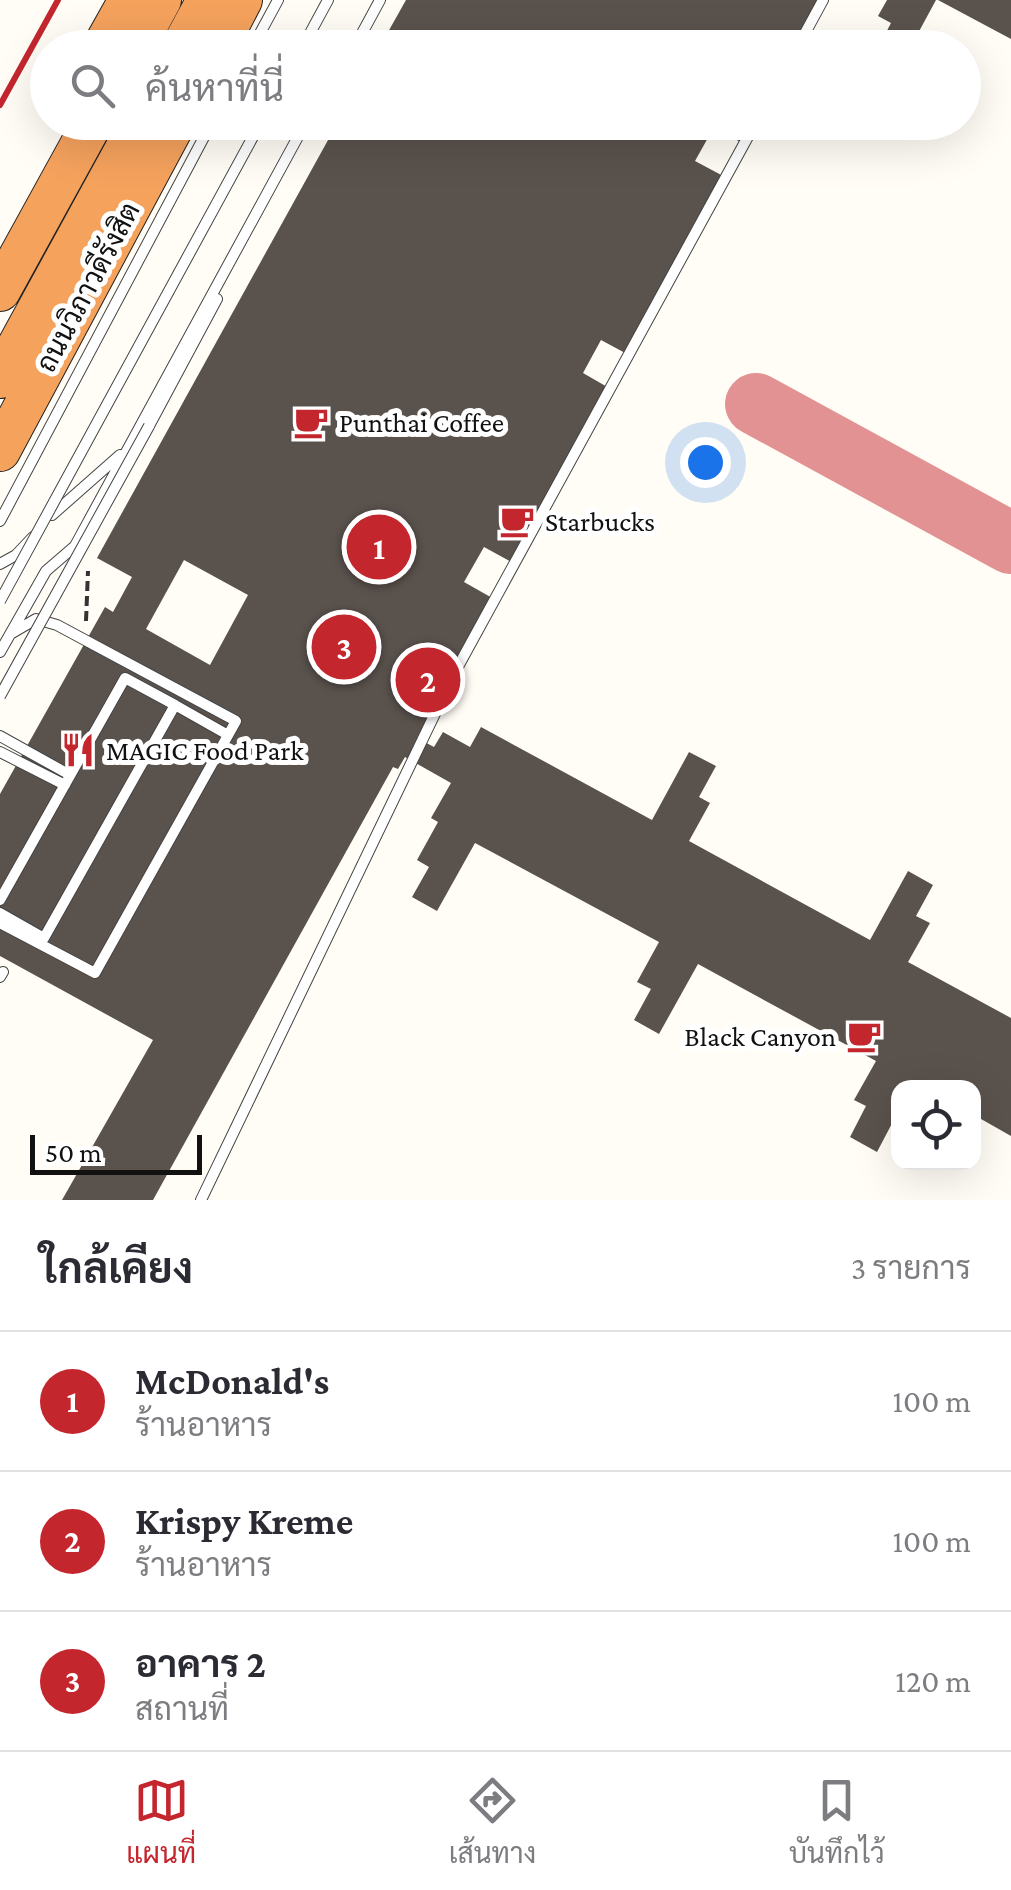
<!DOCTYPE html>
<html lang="th">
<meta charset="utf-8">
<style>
body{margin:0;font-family:"Crimson Pro",Sarabun,serif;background:#f7f7f7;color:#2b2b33}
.controls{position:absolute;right:30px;bottom:30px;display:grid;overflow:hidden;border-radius:20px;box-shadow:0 10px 40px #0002}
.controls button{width:90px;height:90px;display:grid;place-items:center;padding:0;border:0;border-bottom:2px solid #e1e1e2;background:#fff;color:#2b2b33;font:50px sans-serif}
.scale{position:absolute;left:30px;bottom:25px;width:172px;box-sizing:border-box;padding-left:10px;border:5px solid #111;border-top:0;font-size:28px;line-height:35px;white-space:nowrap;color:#111;-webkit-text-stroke:8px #fff;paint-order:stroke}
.you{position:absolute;left:705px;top:462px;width:35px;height:35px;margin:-25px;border:8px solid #fff;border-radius:50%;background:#1a73e8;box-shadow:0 0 0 15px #1a73e833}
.badge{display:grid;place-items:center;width:65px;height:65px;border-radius:50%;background:#c4262e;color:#fff;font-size:32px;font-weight:700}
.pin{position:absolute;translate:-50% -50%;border:5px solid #fff;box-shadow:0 2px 10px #0006}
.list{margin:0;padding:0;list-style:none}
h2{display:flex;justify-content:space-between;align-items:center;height:130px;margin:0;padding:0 40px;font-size:42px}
h2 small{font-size:32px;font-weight:400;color:#7c7c81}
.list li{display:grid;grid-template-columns:65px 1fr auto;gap:30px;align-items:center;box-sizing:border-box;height:140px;padding:0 40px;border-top:2px solid #e1e1e2}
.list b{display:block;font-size:38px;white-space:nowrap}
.list p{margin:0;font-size:32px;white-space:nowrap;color:#7c7c81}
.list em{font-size:32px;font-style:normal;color:#7c7c81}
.icon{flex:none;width:55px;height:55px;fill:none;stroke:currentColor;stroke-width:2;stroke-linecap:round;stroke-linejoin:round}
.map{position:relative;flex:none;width:1011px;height:1200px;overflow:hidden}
.search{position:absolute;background:#fff;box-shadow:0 10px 40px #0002;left:30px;right:30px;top:30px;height:110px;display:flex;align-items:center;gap:25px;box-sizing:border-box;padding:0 35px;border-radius:55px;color:#7c7c81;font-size:38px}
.sheet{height:550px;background:#fff}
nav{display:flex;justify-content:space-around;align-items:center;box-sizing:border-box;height:140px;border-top:2px solid #e1e1e2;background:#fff;font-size:28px;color:#7c7c81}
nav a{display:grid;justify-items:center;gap:5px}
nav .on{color:#c4262e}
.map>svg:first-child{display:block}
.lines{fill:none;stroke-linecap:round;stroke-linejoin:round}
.taxiway{stroke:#e29292;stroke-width:62}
.building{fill:#5a524d;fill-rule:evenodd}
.lane-casing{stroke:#444;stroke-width:12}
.highway-casing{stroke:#222;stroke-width:42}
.path{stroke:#333;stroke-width:4;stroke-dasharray:10 5;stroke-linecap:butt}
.lane{stroke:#fff;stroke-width:10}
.highway{stroke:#f5a25d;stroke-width:40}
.rail{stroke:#c4262e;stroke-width:6}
.lane-bridge-casing{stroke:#444;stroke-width:12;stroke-linecap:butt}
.lane-bridge{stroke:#fff;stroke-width:10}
.labels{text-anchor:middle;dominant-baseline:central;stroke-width:10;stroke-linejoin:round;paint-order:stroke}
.street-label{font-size:28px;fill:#111;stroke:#fff}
.poi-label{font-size:28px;fill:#111;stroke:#fff;text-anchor:start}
</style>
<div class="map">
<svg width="1011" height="1200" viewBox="0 0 1011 1200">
<rect width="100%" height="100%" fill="#fffdf5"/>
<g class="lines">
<path class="taxiway" d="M756,404l255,139"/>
</g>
<path class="building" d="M406,0h415l-26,48h-416z
M887,0h49l-26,48h-32l13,-25 -13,-7z
M938,0h73v39z
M338,122h416l-12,21 -28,-16 -19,34 30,16 -98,177 -26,-14 -18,33 26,15 -96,175 -29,-16 -20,35 30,17 -77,139 17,9 9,-15 27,15 11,-20 171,93 37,-68 27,14 -17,31 11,6 -21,38 181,99 38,-69 25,14 -17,31 14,7 -22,39 103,56v118l-37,-21v-27h-52l-8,-5 -2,5h-14v24l-21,40 -27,-15 16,-31 -12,-6 22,-39 -178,-97 -39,70 -25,-14 17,-31 -14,-7 22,-40 -184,-99 -38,68 -25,-14 17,-30 -12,-7 21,-38 -7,-4 20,-35 -46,-26 -7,12 -5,-2 -240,433h-91l91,-160 -153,-84v-162l105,-187 8,5 19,-35 -35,-19zM184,560l64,35 -38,70 -64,-36z"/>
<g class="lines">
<g class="lane-casing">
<path id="lane" d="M252,48l26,-48
M302,48l26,-48
M354,48l26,-48
M797,48l26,-48
M149,426l68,-127
M52,515l68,-60
M0,521l212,-399
M0,564l16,-9 17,-18
M0,652l46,-81 29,-25 231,-424
M175,705l53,30
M0,736l70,39
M0,752l65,33
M0,900l125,-222 50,27 -131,233 -44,-25
M0,923l95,50 141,-252 -179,-96 -21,-6 -24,14
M0,977l3,-5
M201,1200l254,-528 301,-550"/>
</g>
<g class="highway-casing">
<path id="highway" d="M102,48l27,-48
M135,48l26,-48
M181,48l26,-48
M217,48l25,-48
M0,291l93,-169
M0,378l140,-256
M0,451l176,-329"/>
</g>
<path class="path" d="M86,621l2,-50"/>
<use href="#lane" class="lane"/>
<use href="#highway" class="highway"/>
<path class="rail" d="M0,105l58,-105"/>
<g class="lane-bridge-casing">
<path id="lane-bridge" d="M0,601l261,-479
M0,696l149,-270"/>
</g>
<use href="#lane-bridge" class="lane-bridge"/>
</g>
<defs>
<g id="cafe-bare" transform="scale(2.7)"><path d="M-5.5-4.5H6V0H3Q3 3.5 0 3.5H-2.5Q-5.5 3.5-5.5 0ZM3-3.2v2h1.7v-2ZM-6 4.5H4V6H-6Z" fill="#c4262e" stroke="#fff" stroke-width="2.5" paint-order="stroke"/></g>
<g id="restaurant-bare" transform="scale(2.7)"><path d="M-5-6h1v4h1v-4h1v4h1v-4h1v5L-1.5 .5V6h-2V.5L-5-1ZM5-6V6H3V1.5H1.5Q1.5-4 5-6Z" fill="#c4262e" stroke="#fff" stroke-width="2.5" paint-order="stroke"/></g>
</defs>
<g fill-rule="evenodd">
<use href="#cafe-bare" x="311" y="422"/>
<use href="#cafe-bare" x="517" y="521"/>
<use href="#restaurant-bare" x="78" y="750"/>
<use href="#cafe-bare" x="864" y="1036"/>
</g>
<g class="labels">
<g class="street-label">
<text transform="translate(88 287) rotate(-62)">ถนนวิภาวดีรังสิต</text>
</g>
<g class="poi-label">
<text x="339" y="422">Punthai Coffee</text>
<text x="545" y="521">Starbucks</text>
<text x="106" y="750">MAGIC Food Park</text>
<text x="836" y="1036" text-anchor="end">Black Canyon</text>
</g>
</g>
</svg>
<div class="controls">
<button><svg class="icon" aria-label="locate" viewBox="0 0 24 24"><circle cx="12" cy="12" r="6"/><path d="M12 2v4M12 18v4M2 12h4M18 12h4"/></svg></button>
</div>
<div class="scale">50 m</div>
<div class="you"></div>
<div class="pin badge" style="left:379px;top:547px">1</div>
<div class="pin badge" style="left:428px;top:680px">2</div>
<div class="pin badge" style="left:344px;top:647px">3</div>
<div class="search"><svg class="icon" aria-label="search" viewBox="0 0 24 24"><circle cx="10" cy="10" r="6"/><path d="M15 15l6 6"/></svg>ค้นหาที่นี่</div>
</div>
<section class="sheet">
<h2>ใกล้เคียง<small>3 รายการ</small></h2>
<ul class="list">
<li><span class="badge">1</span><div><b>McDonald's</b><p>ร้านอาหาร</p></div><em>100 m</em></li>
<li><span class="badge">2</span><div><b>Krispy Kreme</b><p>ร้านอาหาร</p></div><em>100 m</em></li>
<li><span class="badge">3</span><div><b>อาคาร 2</b><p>สถานที่</p></div><em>120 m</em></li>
</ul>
</section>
<nav>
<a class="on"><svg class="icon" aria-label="map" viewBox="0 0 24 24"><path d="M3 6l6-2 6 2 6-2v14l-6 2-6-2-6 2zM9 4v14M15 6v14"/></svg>แผนที่</a>
<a><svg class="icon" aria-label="directions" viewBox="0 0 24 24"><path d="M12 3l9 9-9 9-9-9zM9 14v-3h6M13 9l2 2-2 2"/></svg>เส้นทาง</a>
<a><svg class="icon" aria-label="saved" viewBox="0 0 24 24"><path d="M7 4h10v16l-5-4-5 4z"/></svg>บันทึกไว้</a>
</nav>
